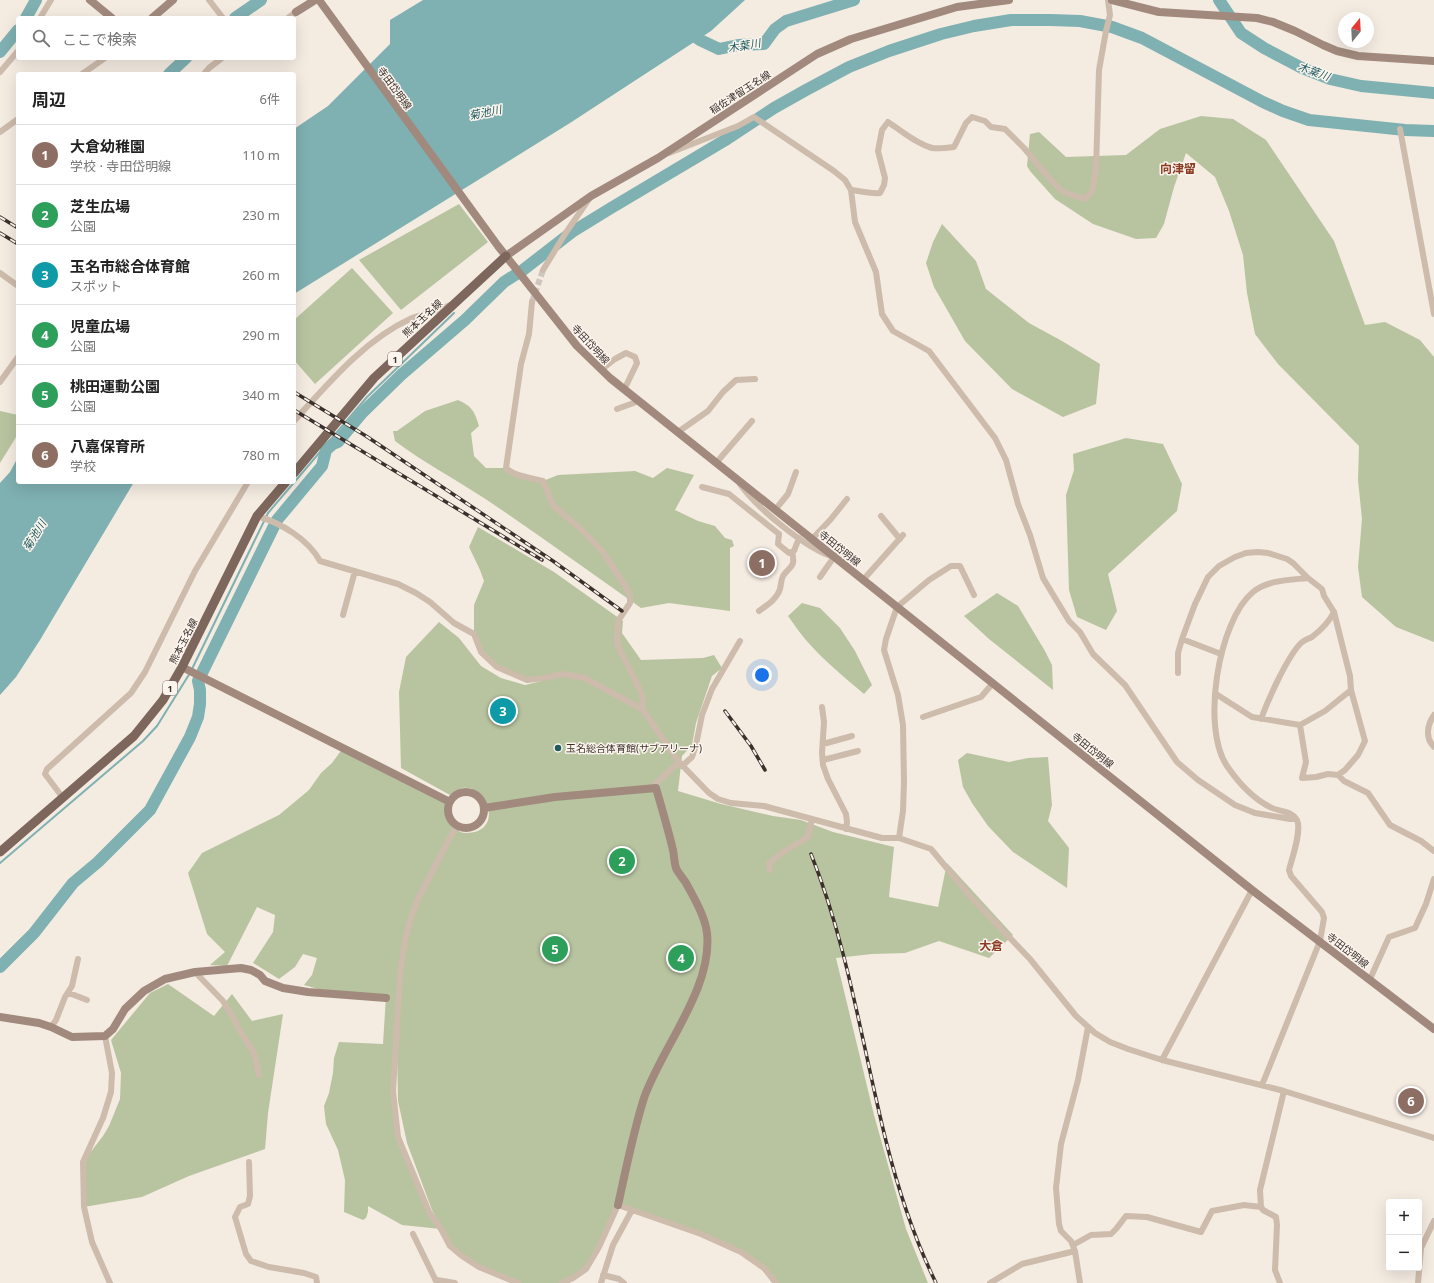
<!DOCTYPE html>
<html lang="ja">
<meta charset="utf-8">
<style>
body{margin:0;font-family:"Noto Sans","Noto Sans JP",sans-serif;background:#f2f2f2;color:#222}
.controls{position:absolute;right:12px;bottom:12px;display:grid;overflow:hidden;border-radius:4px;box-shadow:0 4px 16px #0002}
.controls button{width:36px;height:36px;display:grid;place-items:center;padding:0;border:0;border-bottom:1px solid #e0e0e0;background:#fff;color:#222;font:20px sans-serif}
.compass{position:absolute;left:1338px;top:12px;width:36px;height:36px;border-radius:50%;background:#fff;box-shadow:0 4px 16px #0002;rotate:18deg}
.you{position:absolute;left:762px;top:675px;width:14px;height:14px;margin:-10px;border:3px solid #fff;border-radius:50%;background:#1a73e8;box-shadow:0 0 0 6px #1a73e833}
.badge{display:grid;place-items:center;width:26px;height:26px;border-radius:50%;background:#1f5a5e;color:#fff;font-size:13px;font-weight:700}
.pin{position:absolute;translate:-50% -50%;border:2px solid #fff;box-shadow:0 1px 4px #0006}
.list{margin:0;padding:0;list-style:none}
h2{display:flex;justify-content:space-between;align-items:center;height:52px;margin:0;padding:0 16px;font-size:17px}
h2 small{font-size:13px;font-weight:400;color:#767676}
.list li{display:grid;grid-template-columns:26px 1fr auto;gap:12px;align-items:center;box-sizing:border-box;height:60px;padding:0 16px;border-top:1px solid #e0e0e0}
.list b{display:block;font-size:15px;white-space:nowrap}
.list p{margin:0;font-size:13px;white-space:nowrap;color:#767676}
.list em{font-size:13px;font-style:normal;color:#767676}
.icon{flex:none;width:22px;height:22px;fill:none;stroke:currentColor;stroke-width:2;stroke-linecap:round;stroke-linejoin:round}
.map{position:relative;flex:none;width:1434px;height:1283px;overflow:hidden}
.search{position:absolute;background:#fff;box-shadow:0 4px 16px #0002;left:16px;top:16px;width:280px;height:44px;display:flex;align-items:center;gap:10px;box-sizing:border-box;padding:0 14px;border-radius:4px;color:#767676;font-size:15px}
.panel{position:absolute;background:#fff;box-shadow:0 4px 16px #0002;left:16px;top:72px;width:280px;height:412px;border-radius:4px}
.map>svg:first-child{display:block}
.green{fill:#b8c4a0}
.water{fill:#7fb0b2}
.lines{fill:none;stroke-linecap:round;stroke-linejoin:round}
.stream{stroke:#7fb0b2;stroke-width:2}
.river{stroke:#7fb0b2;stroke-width:12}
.street-tunnel{stroke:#cfc6bd;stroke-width:6;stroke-dasharray:6 3;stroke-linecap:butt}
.street{stroke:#cdbbac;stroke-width:6}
.secondary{stroke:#a18a7d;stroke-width:8}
.primary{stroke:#7d675c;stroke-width:9}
.rail-casing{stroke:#3b302b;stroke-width:3.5}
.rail{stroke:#fbf5ee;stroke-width:2;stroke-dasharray:6;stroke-linecap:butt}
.poi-dot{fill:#1f5a5e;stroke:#fbf5ee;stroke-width:1.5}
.labels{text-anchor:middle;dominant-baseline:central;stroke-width:3;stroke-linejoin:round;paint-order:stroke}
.shield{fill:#fbf5ee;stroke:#756b66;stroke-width:1}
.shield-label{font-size:9px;font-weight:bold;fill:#3b302b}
.street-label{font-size:10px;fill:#3b302b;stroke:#fbf5ee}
.poi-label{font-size:10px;fill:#3b302b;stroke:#fbf5ee;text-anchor:start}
.water-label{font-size:11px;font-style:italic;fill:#1f5a5e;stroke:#fbf5ee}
.quarter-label{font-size:12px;font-weight:bold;fill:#8c3b22;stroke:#fbf5ee}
</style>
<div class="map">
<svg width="1434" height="1283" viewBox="0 0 1434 1283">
<rect width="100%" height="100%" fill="#f4ebe1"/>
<path class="green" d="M1201,116l32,3 33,21 68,101 31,84 20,-3 35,18 14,17v285l-38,-15 -34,-30 -4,-30 4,-48 -4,-39 1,-34 -81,-82 -23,-30 -8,-41 -4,-38 -14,-44 -14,-34 -29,-24 -12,34 -10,37 -8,14 -20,1 -43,-15 -38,-25 -25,-28 -3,-5 3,-32 9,-2 27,25 60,-2 34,-26z
M459,204l29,38 -87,68 -42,-50z
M942,224l34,37 10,28 43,34 33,18 38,23 -4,40 -33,13 -51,-28 -47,-48 -31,-54 -8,-24 7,-21z
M352,268l41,45 -78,71 -21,-24v-40z
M458,400c14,6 17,12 21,26l-8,7 3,23 12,12h20l37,13 15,-6 77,-4 18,7 14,-10 27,7 -19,35 23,11 17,5 10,12 7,2 2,6 -4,2v63l-61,-8 -28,5c-51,-36 -102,-73 -154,-108 -30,-20 -63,-37 -92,-59l-2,-10h4l28,-20z
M0,411l18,4v19l-18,29z
M1126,438l37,6 19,40 -5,27 -69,63 9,37 -11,19 -29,-13 -8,-27 -3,-95 8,-25 -1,-16z
M478,527l76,45 69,49 -1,12 19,27 62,-2 11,-3 8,13 -10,8 -16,47 -4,22 -10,11 -4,35 43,13 52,12 28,4 32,12 61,15 -5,50 49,10 9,-44 66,72 -24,23 -50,-17 -34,12 -33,1 -36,4 38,157 32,114 22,54h-153l-11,-15 -23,-16 -123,-47 -15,35 -23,33 -18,10h-44l-39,-16 -29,-21 -18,-36 -25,-67 -9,-42 -1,-56 -4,44 5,48 26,61 17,31 -39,-4 -34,-19v6l-2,6 -3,2 -19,-8 1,-32 -7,-30 -12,-26 -2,-18 5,-13 4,-20 1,-15 5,-16 44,2 3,-48 -68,-7 -14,-4 8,-10 5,-17 -14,-4 -8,13 -16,12 -26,-16 20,-31 2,-17 -18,-8 -30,59 -17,-1 15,-13 -18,-18 -19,-61 14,-20 77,-38 30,-25 12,-17 11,-10 11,-15 104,53c-2,7 -3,14 2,20 1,2 4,3 5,4 4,5 5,8 12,8 45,0 15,-67 -16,-38l-49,-27 -2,-76 7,-35 33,-35 20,16 22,28 20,12 24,7 21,-5h-19l-30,-13 -16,-15 -7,-18v-29l10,-24 -4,-11 -11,-23z
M997,593l21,13 27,45 7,14 1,25 -64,-51 -25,-23z
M802,603l18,5 20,20 15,23 17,34 -8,9c-21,-18 -42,-35 -59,-55 -6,-7 -11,-15 -17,-23z
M967,753l42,9 19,-4 20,-1 4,48 -4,16 21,27 -2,40 -54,-36 -25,-26 -16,-23 -9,-16 -5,-27z
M168,984l46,32 18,-22 20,27 31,-7 -15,99 -3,36 -76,27 -47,21 -58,10 -1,-45 20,-26 6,-10 11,-27 1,-26 -10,-33 39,-47z"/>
<path class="water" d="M423,0h322l-34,31 -141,92 -276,171v-165l34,-23 62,-62v-24z
M18,457v25h116l-94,158 -24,37 -16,18v-212l10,-11z"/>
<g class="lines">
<path class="stream" d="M192,669l76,-156 99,-116 87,-84
M0,863l143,-122 14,-15 33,-53"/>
<path class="river" d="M1219,0l22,33 23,15 38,20 28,11 31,7 73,7
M26,18l10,-18
M235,18l26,-18
M686,30l14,10 19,9 19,-4 26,-1 11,-15 11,-8 68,-21
M0,52l18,-22
M169,74l17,-16
M0,967l34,-34 39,-50 25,-21 52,-52 40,-73 8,-20 2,-13v-14l-2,-9 79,-161 45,-54 4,-16 7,-6 5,-2 24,-29 39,-38 64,-55 39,-38 19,-12 49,-38 39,-24 116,-69 47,-31 32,-18 43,-23 40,-16 52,-17 33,-8 37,-6h40l29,1 32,6 30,11 121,64 20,9 26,9 96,10 29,1"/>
<path class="street-tunnel" d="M532,302l11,-32"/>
<path class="street" d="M209,0l14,18
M40,18l11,-18
M288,18l8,-6
M0,72l18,-21
M82,74l23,-16
M204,74l5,-6 13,-10
M1400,129l34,185
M0,132l18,-13
M669,153l69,-27 16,-9 80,54 11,9 6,10 4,32 21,50 6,42 11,17 36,20 66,87 11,22 12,44 12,31 13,43 26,43 11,11 13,22 32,31 52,77 21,18 37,25 20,8 35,6h6
M851,190c10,1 20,4 29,3l4,-8 1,-7 -7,-27 4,-21 6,-8c14,9 27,21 44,26 7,1 15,0 22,-1l12,-24 6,-6 13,4 6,6 14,2 19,19 26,31 11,11 5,3 19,6 7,-7 4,-23 3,-99 7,-39 4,-16 -2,-15
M543,270l22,-36 24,-35
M0,273l18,13
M532,302l-3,32 -8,30 -15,104c7,8 26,10 37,13l10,24 30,26 20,21 23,35 4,8v8l-12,18 -1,23 25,50 1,16
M601,370l14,-11 11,-6 9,4 2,6 -13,27
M0,382l18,-25
M617,409l22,-8
M294,421c33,-36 70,-81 116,-102 8,-4 17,-5 26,-8 5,-2 9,-4 14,-6
M678,432l30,-21 15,-19 13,-12 19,-1
M716,463l36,-42
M740,484c16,23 67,66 94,73l-14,20
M702,487l27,7 50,40
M775,510l13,-16 8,-22
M257,516c24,7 51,23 63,45l78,23 18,9 14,9 24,21 20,11 7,18 16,15 30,13 17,-2 19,-4 22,4 53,29 5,3 36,52 30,31 9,6 13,4 33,3 118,32h17l32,11 38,46 61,64 46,57 19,17 15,9 18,7 34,11 122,31 150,47
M881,516l19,23
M779,534l-1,10 11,9 5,-2 5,-13
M812,539l19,-20 16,-20
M863,580l40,-45
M759,611c8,-6 18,-12 21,-22 1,-4 1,-9 3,-13 7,-10 13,-9 9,-24
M343,615l12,-44
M1182,639l39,15
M1178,673v-20l4,-14 13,-35 13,-27 11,-11 16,-9 11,-4 12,-1 10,1 19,6 6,4 15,15 14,11 2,7 10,16 16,64 1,14 14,51 -7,14 -13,15 -7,5 -10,-1 -12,3 -14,1 4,-16 -6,-37
M1216,694l36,23 48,8 25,-14 26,-21
M822,707l2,15 -2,31 1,12 5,14 18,35 1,8 -1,7
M1434,715c-7,10 -9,23 0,32
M923,717l58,-20 12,-14
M1261,719c7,-19 26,-62 40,-76 3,-3 7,-4 11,-6 9,-7 17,-15 22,-25
M823,744l29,-8
M823,760l35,-9
M682,766l10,-9 4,-12 6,-30 10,-26 28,-48
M1338,775l6,6 24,12 22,32 31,16 13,10
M656,788l-1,-4 24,-22
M63,798l-18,-24 2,-5 84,-76 14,-21 50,-101 53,-89
M456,826l-37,71 -7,17 -7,26 -5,35 -7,116 5,46 31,75 12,17 9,17 12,10 17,11 39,16
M899,838l4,-27 1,-29 -1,-57 -5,-30 -14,-45 2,-11 11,-32 32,-27 22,-14h9l14,29
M770,870l-1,-6c11,-13 26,-18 39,-27l4,-18
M195,972l28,29 10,16 4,9 17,27 5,22
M1370,979l19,-42 26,-9 11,-24 8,-25
M69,993l18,7
M51,1027l5,-7 9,-23 7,-11 6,-27
M105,1036l7,37 -1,19 -8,26 -20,44 1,45 8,35 18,41
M1162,1060l90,-170
M1262,1085l58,-144 4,-23 -2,-6 -31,-36 -2,-6c3,-12 13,-39 8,-50 -6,-10 -18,-8 -27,-13 -18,-9 -32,-25 -43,-41 -26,-38 -9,-145 26,-174 14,-12 37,-12 55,-14
M249,1162l1,34 -2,8 -8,3 -5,10 11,37 5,7 18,6 35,6 12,4 1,6
M1261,1207l-1,-17 24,-99
M413,1234l24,49
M1073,1245l18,-10 20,-1 5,-5 10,-13 21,1 54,15 11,-21 32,-6 17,2 2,3 13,7 1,8 -2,45 5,13
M603,1275l16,4 5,4
M437,1280l18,3
M562,1283l11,-5 13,-9 13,-22 19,-42 83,29 40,18 23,16 12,15
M601,1283l12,-38 19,-35
M990,1283l32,-19 53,-13
M1080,1283l-5,-32 -4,-10 -10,-10 -2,-7 -3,-36 5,-44 17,-64 10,-53
M1418,1283l3,-35 13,-27"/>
<path class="secondary" d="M90,0l22,18
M319,0l179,246 79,100 33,32 642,512 182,139
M1112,0l47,12 98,6 16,4 22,9 28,14 14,6 21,5 76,5
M296,12l19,-12
M152,18l21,-18
M506,256l85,-60 67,-38 159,-104 34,-15 106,-32 52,-7
M182,667l268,135
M448 810a18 18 0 1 1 36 0a18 18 0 1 1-36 0Z
M484,808l71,-11 101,-9c6,21 12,41 17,62 1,5 1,12 3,18 2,5 7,10 10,15 8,15 19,33 21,50 6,55 -45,114 -63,165 -11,35 -18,71 -26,107
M0,1017l39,6 12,4 21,10 33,-1 8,-7 12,-20 19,-18 21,-12 30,-7 46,-4 10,2 9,5 5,6 18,7 25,4 78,6"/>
<path class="primary" d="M294,473l80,-95 132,-122
M0,852l134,-116 29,-36 19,-33 75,-151 29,-34"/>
<g class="rail-casing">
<path id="rail" d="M0,217l18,11
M0,233l18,11
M294,392l72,44 187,125 69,50
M294,410l248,150
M725,711l26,35 14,24
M811,854c37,92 51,191 75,287 12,48 28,97 50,142"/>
</g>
<use href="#rail" class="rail"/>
</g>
<circle class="poi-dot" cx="558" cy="748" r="4"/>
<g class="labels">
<g class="shield">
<rect x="388" y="352" width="14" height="14" rx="3"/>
<rect x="163" y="681" width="14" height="14" rx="3"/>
</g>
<g class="shield-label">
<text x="395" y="359">1</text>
<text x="170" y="688">1</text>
</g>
<g class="street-label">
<text transform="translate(395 88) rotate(54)">寺田岱明線</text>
<text transform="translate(740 92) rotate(-33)">稲佐津留玉名線</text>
<text transform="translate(422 318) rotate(-43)">熊本玉名線</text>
<text transform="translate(591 344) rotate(47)">寺田岱明線</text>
<text transform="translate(840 548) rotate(39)">寺田岱明線</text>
<text transform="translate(183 641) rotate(-63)">熊本玉名線</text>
<text transform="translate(1093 750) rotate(39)">寺田岱明線</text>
<text transform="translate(1348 950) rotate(38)">寺田岱明線</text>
</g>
<g class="poi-label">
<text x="566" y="748">玉名総合体育館(サブアリーナ)</text>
</g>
<g class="water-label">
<text transform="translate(744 45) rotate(-10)">木葉川</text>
<text transform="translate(1314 71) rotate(20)">木葉川</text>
<text transform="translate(485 112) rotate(-11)">菊池川</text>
<text transform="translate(34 535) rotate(-58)">菊池川</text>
</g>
<g class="quarter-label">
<text x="1178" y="168">向津留</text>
<text x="991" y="945">大倉</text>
</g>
</g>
</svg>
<div class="controls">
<button>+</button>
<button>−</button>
</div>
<svg class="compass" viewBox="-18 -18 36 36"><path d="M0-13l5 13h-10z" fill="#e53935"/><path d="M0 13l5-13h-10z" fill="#767676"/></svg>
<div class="you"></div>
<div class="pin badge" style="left:762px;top:563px;background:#8d6e63">1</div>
<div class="pin badge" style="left:622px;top:861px;background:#2e9e5b">2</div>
<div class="pin badge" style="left:503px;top:711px;background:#0f9aa8">3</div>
<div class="pin badge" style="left:681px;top:958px;background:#2e9e5b">4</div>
<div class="pin badge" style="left:555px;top:949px;background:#2e9e5b">5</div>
<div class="pin badge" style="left:1411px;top:1101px;background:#8d6e63">6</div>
<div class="search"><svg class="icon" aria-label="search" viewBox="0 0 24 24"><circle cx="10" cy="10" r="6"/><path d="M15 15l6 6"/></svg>ここで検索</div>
<section class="panel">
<h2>周辺<small>6件</small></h2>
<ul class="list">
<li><span class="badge" style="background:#8d6e63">1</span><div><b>大倉幼稚園</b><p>学校 · 寺田岱明線</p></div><em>110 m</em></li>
<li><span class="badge" style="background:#2e9e5b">2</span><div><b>芝生広場</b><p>公園</p></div><em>230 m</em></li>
<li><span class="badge" style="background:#0f9aa8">3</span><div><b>玉名市総合体育館</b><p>スポット</p></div><em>260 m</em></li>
<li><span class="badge" style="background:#2e9e5b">4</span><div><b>児童広場</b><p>公園</p></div><em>290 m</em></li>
<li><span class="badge" style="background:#2e9e5b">5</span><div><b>桃田運動公園</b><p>公園</p></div><em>340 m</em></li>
<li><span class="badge" style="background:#8d6e63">6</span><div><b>八嘉保育所</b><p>学校</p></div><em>780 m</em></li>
</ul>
</section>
</div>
